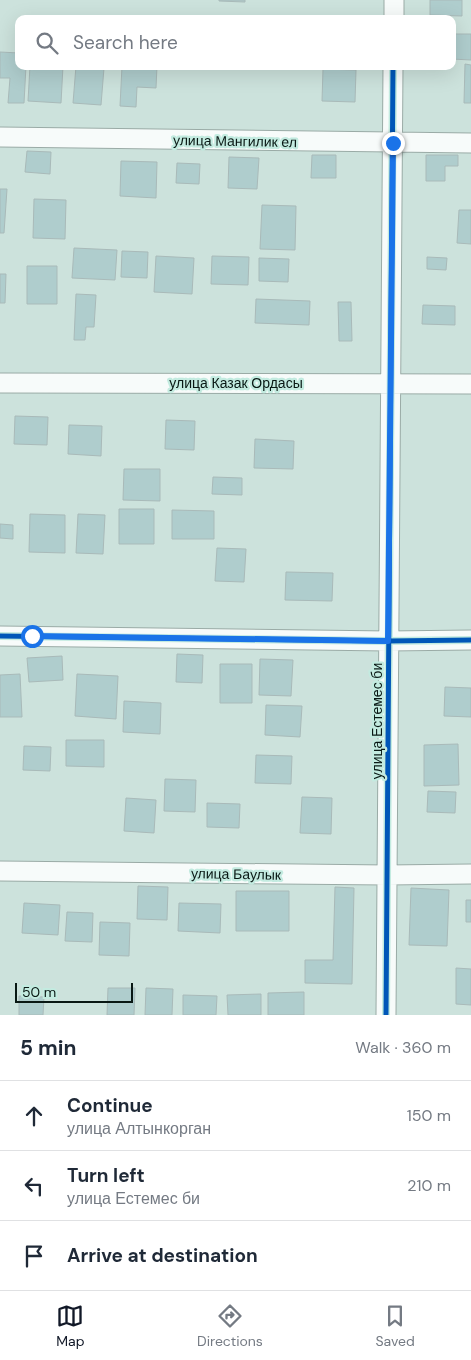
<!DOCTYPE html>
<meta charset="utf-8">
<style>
body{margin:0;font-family:"DM Sans",sans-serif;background:#f2f2f3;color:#1f2937}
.scale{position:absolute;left:15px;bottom:12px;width:118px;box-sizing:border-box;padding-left:5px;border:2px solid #091814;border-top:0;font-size:14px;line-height:18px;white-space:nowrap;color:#091814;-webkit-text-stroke:4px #c3ebe0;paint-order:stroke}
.stop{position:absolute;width:15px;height:15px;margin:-11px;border:4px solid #1a73e8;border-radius:50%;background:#fff}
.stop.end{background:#1a73e8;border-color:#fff;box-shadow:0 1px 5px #0008}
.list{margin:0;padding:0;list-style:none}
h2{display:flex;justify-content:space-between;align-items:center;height:65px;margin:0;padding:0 20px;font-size:21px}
h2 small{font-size:16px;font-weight:400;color:#747a83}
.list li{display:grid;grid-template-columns:32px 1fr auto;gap:15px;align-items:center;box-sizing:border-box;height:70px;padding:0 20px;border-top:1px solid #e0e1e3}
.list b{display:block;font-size:19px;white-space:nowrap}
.list p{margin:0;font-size:16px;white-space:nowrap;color:#747a83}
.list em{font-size:16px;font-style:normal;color:#747a83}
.icon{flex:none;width:28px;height:28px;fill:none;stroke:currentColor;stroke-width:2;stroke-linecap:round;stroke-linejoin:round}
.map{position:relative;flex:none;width:471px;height:1015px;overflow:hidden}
.search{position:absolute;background:#fff;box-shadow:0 5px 20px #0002;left:15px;right:15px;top:15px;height:55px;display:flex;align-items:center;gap:12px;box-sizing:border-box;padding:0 18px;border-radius:10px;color:#747a83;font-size:19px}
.sheet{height:275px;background:#fff}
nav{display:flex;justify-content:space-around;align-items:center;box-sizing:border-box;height:70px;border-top:1px solid #e0e1e3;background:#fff;font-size:14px;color:#747a83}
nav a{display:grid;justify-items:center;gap:2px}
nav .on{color:#111827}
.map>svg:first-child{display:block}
.building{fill:#afcdcd;stroke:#a9bab9}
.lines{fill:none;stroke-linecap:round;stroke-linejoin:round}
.minor-casing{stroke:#9aaba6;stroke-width:21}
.minor{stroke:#f7fbfa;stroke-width:19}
.cycleway-casing{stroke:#c3ebe0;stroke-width:8}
.cycleway{stroke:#0057b8;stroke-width:5}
.route{stroke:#1a73e8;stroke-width:6}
.labels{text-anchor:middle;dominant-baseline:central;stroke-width:4.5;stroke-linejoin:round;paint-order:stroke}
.street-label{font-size:14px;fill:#091814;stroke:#c3ebe0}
</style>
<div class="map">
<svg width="471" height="1015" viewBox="0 0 471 1015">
<rect width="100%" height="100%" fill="#cce2dc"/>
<path class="building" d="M219,0h26v2l-26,-1z
M430,0h32v16l-32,-1z
M336,17h18v2h-18z
M452,34h19v26l-19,-1z
M0,52l19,1v13h7l-2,37h-16l2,-25h-10z
M465,64l6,1v38h-7z
M30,66h33l-2,37 -33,-2z
M76,66l28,2 -3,37 -28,-2z
M122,66h35l-1,22 -19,-1 -1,20 -16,-1z
M323,69l33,1 -1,32 -33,-1z
M27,151l24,1 -1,22 -25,-2z
M312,155h24v23h-25z
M426,155h32v11h-13v15h-19z
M229,157l30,1 -2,31 -29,-1z
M121,161l36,1 -1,36 -36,-2z
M177,163l23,1 -1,20 -23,-1z
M0,189h7l-3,44h-4z
M34,199l32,1 -1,39 -32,-1z
M262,205l34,1 -1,44 -35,-1z
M459,210h12v34l-14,-1z
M74,248l43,2 -2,30 -43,-2z
M122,251l26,1 -1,26 -26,-1z
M156,256l38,2 -2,36 -38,-2z
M212,256l37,1 -1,28 -37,-1z
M427,257l20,1 -1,12 -19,-1z
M259,258l30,1 -1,23 -29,-1z
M27,266h30v38h-30z
M0,274h6l-1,29h-5z
M76,294l20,1 -2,32h-8l-1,13h-11z
M256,299l54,2 -1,24 -54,-2z
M338,302h13l1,39h-13z
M423,305l32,1v19l-33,-1z
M15,416l33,1 -1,28 -33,-1z
M166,420l29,1 -1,29 -29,-1z
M69,425l33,1 -1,30 -33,-2z
M255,439l39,2 -1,28 -39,-1z
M124,469h36v32l-37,-1z
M213,477l29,1v17l-30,-1z
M119,509h35v35h-35z
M172,510l42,1v28h-42z
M30,514l35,1v38l-36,-1z
M78,514l27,1 -2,39 -27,-1z
M0,524l13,1v14l-13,-1z
M217,548l29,1 -2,33 -29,-1z
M286,572l47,1 -1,28 -47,-1z
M177,654l26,1 -1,28 -26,-1z
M62,656l1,24 -34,2 -2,-24z
M260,659l33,1 -2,36 -32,-1z
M220,664h32v39h-32z
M20,674l2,43h-22v-42z
M77,674l41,2 -2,43 -41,-3z
M445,687l26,1v29l-27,-1z
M124,701l37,2 -1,31 -37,-2z
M266,705l36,1 -2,31 -35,-2z
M66,740h38v27l-38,-1z
M458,744l1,41 -35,1v-41z
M24,746l27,1 -1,24 -27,-1z
M256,755l36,1 -1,28 -36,-1z
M165,779l31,1 -1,32 -31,-1z
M428,791l28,1 -1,21 -28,-1z
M302,797l30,1 -1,36 -31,-1z
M126,798l30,2 -2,33 -30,-2z
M207,803l33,1 -1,24 -32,-1z
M138,886l30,1 -1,33 -30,-1z
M335,887l19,1 -2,96 -47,-1v-23h28z
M411,888l38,2 -2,56 -38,-1z
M236,891h53v40h-53z
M466,900h5v22h-5z
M24,903l36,2 -2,30 -36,-2z
M179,903l42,1 -1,29 -42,-2z
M67,912l26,1 -1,29 -27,-1z
M100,922l30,1 -1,33 -30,-1z
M456,968l15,1v36l-15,-1z
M108,988h27l-1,27h-27z
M146,988l27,1 -1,26h-27z
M304,992v23h-36v-22z
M261,994v21h-33l-1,-20z
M183,995l34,1 -1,19h-33z
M19,996l25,1 -1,18h-24z"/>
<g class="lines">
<g class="minor-casing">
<path id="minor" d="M394,19v-19
M0,137l471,6
M0,383l471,1
M0,636l388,5 83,-1
M0,871l387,4 84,-1
M386,1015l7,-949"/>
</g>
<use href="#minor" class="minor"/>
<g class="cycleway-casing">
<path id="cycleway" d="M0,636l388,5 83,-1
M386,1015l7,-949"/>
</g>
<use href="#cycleway" class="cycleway"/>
</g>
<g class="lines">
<path class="route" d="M32,636l356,5 5,-498"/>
</g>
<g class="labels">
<g class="street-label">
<text transform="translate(235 141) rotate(1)">улица Мангилик ел</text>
<text x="236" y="383">улица Казак Ордасы</text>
<text transform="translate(377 721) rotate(-90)">улица Естемес би</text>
<text transform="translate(236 874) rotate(1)">улица Баулык</text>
</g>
</g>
</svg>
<div class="scale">50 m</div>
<div class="stop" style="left:32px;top:636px"></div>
<div class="stop end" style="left:393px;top:143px"></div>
<div class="search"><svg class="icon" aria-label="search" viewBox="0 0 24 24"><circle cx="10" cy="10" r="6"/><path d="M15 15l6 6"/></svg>Search here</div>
</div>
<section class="sheet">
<h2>5 min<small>Walk · 360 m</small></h2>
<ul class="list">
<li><svg class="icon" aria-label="ahead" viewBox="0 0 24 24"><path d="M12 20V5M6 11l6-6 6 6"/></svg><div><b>Continue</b><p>улица Алтынкорган</p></div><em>150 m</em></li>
<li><svg class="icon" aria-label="left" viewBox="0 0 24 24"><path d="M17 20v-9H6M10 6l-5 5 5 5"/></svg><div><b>Turn left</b><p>улица Естемес би</p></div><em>210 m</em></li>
<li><svg class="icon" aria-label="arrive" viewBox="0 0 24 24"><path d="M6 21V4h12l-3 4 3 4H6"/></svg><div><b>Arrive at destination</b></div></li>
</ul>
</section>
<nav>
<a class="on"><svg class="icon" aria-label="map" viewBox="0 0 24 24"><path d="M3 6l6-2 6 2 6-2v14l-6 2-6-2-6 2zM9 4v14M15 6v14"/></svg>Map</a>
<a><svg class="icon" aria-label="directions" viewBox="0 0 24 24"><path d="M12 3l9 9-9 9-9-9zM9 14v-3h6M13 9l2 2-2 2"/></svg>Directions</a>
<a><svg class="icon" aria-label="saved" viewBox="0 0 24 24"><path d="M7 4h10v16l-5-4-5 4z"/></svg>Saved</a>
</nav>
